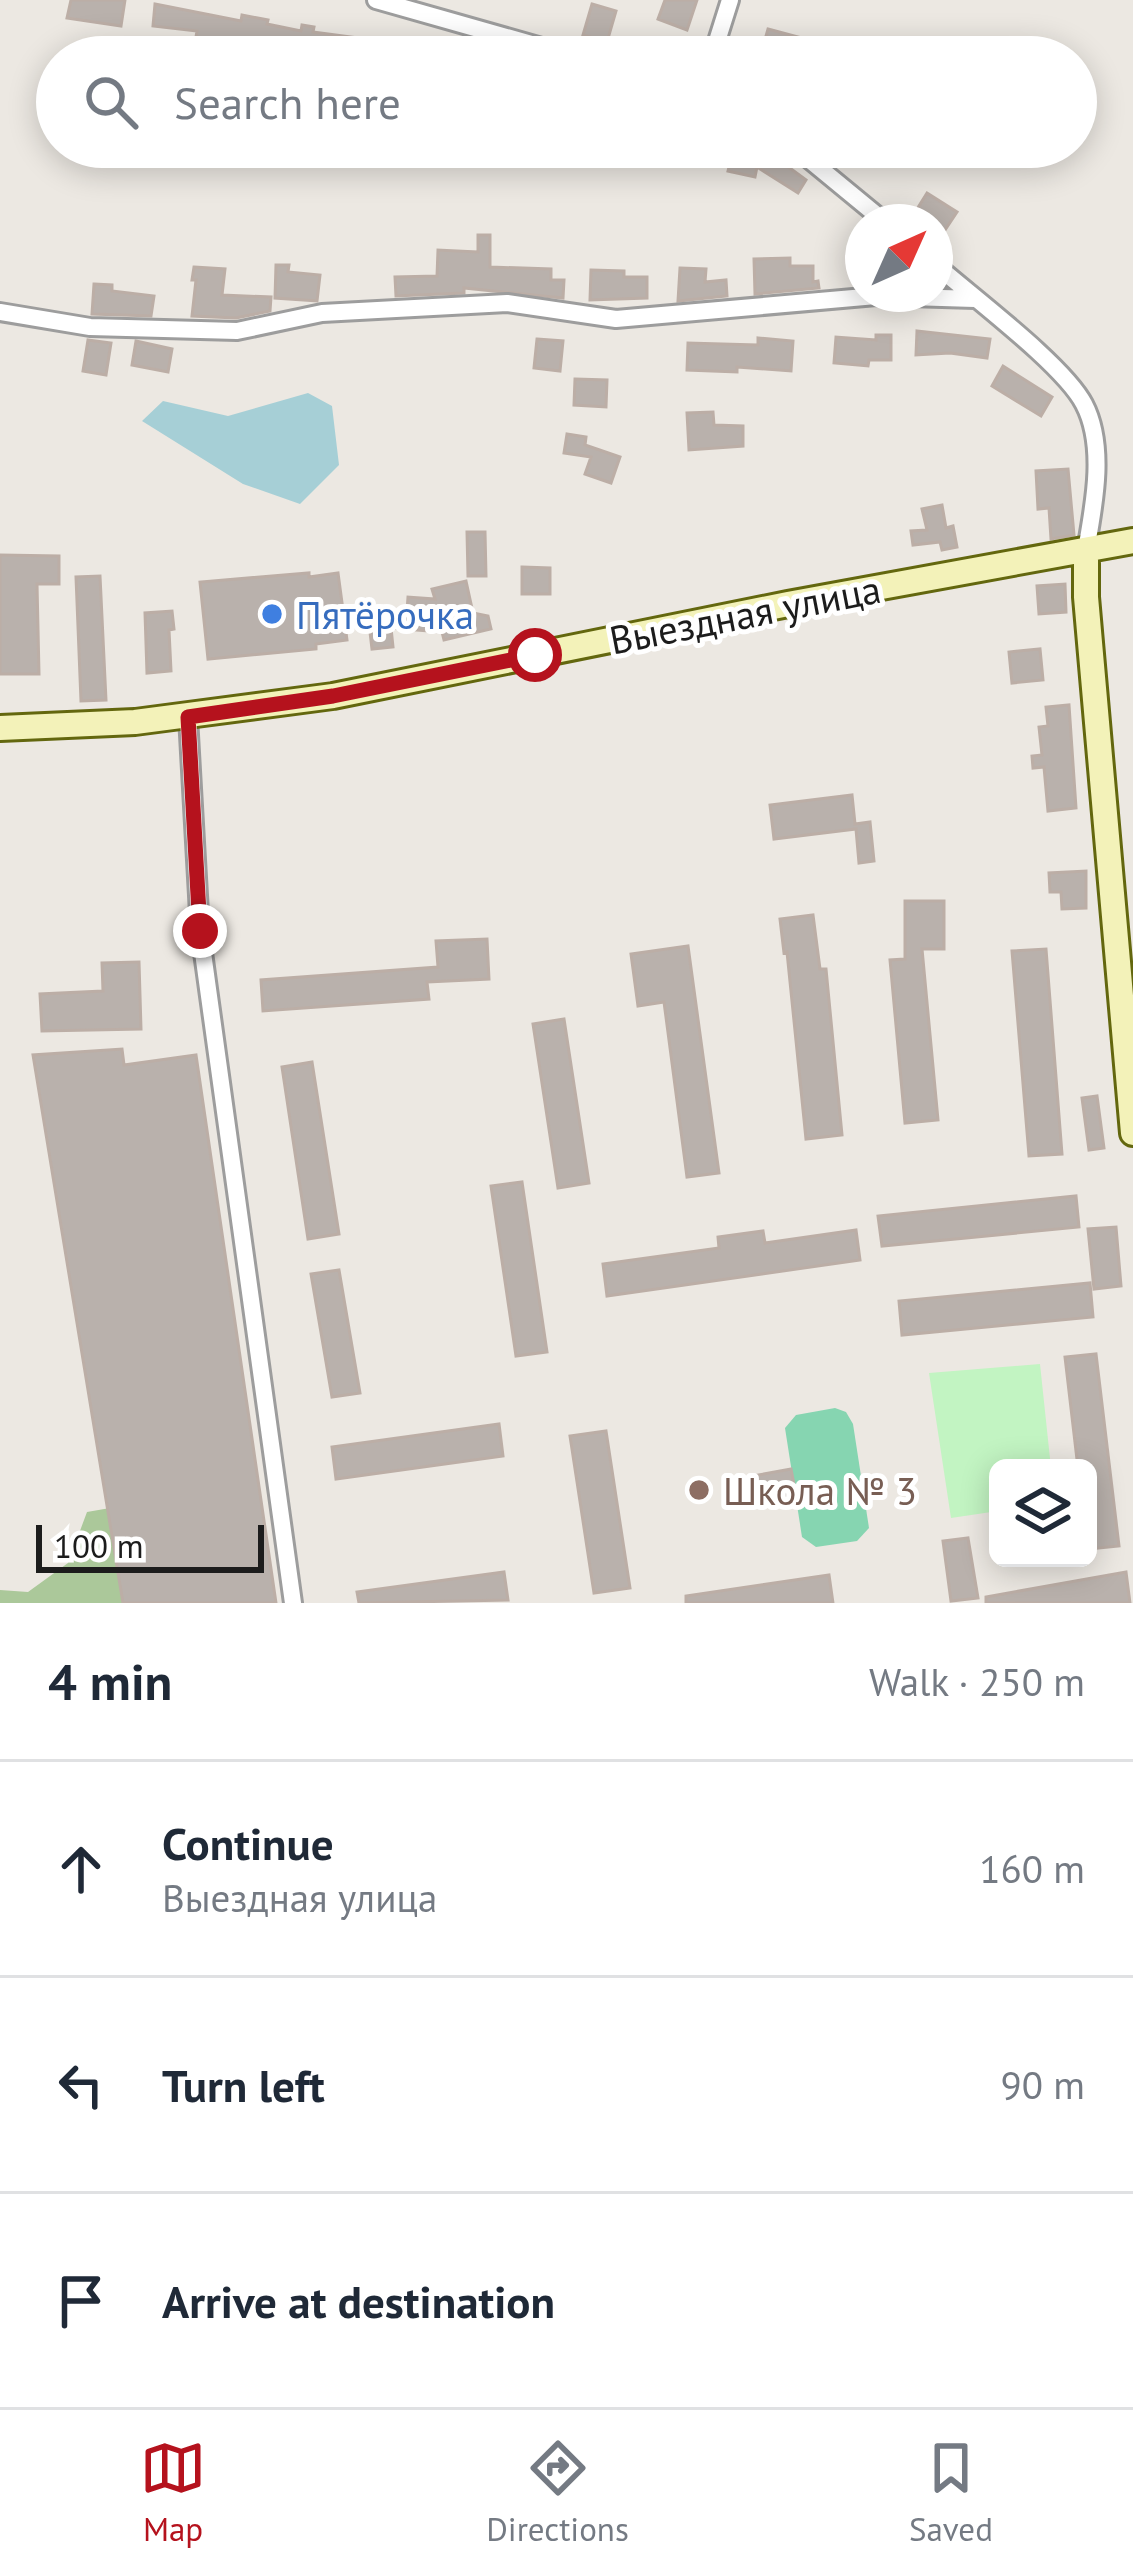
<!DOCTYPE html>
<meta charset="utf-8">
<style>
body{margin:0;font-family:"PT Sans",sans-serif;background:#f2f2f3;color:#1f2937}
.controls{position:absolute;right:36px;bottom:36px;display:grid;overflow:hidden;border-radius:18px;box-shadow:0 6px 30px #0003}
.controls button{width:108px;height:108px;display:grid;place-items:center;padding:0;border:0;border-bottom:3px solid #e0e1e3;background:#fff;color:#1f2937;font:60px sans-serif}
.compass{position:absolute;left:845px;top:204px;width:108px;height:108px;border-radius:50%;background:#fff;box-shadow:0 6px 30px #0003;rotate:45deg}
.scale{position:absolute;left:36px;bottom:30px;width:228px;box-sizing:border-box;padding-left:12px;border:6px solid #1c1c1c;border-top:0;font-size:33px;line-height:42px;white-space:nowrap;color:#1c1c1c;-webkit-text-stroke:9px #fff;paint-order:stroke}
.stop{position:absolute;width:36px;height:36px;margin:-27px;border:9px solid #b5121d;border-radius:50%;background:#fff}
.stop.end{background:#b5121d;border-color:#fff;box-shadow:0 3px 12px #0008}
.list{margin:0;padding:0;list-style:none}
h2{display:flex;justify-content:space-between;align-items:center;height:156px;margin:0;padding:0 48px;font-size:51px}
h2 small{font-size:39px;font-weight:400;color:#747a83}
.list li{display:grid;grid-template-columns:78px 1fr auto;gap:36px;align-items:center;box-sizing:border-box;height:216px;padding:0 48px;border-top:3px solid #e0e1e3}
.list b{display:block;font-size:45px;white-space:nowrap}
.list p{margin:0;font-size:39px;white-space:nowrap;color:#747a83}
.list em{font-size:39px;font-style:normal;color:#747a83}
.icon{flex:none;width:66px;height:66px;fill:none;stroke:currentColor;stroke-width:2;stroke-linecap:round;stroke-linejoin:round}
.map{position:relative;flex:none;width:1133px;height:1603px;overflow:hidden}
.search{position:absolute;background:#fff;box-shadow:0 6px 30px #0003;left:36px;right:36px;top:36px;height:132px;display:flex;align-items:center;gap:30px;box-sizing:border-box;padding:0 42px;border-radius:66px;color:#747a83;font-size:45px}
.sheet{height:804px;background:#fff}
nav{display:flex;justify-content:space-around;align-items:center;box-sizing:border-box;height:168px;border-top:3px solid #e0e1e3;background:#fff;font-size:33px;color:#747a83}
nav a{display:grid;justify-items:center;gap:6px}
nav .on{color:#b5121d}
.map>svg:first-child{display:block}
.forest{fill:#abc89a}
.park{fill:#c2f4c2}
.pitch{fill:#86d5b1}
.water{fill:#a6cfd6}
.building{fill:#b9b1ac;stroke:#bcaea6;stroke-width:3}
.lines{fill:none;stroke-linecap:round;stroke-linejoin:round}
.street-casing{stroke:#9d9d9d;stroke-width:22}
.secondary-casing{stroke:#63670e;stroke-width:30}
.street{stroke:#fff;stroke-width:16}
.secondary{stroke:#f3f2b9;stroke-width:24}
.route{stroke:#b5121d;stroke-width:15}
.shop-dot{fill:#3f7fe0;stroke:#fff;stroke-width:4.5}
.education-dot{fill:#8d6e63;stroke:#fff;stroke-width:4.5}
.labels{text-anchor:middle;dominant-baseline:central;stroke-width:10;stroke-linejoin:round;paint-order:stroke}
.shop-label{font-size:39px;fill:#366cbe;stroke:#fff;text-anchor:start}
.street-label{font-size:39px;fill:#1c1c1c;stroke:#fff}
.education-label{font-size:39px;fill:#785e54;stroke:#fff;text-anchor:start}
</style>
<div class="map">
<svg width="1133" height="1603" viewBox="0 0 1133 1603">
<rect width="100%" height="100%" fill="#ece8e2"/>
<path class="forest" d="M110,1508l23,95h-133v-13l28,2 40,-29 19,-51z"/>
<path class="park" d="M1040,1364l11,104h-53v43l-47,7 -22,-145z"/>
<path class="pitch" d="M835,1408l11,4 7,12 16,104 -12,13 -41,6 -14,-10 -17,-109 11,-13z"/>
<path class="water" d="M308,393l24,13 7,59 -39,39 -57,-20 -101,-63 21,-20 65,15z"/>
<path class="building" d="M71,0h54l-4,26 -54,-8z
M665,0h32l-10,30 -29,-11z
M155,4l86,17 1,-6 26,5 -1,4 34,7 1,-6 12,2 -1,5 68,9 -1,5 26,4v7h-79l-63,-15 -1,4 -67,-9 1,-6 -44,-5z
M592,4l24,7 -9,31 -24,-7z
M768,29l34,9 -5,19h-37z
M630,147h78l-4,19 -74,-12z
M734,147h27l45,33 -8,13 -41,-26 -2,10 -27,-6z
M927,193l30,19 -22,33v-23h-26z
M478,235h12v32l61,2v11h13l-1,18 -99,-10v5l-68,3 -1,-19 42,-1 1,-26 40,2z
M790,258v8h23v16l5,-1 1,7 -64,6 -1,-35z
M276,265h13l-1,7 32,3 -3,26 -42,-3z
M194,267l31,2 -3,26 49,2 -1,14 -34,7 -44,-2 4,-36h-4z
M680,268l26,1 -1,13 21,-2 1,16 -49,5z
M591,270l33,1v6h23v21l-57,2z
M94,284l18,1v6l42,5 -3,20 -59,-2z
M917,331l73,8 -3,19 -37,-5 -34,2z
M876,335h15v25h-22l-1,6 -34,-3 2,-26 40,3z
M758,338l35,3 -2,30 -54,-4v5l-50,-2 1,-27 70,2z
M537,339l26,2 -3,30 -26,-3z
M88,340l23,3 -5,32 -23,-4z
M136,341l36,8 -4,23 -36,-7z
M1003,366l49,31 -11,19 -49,-30z
M575,379l32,1 -1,27 -32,-2z
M713,412l1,13 29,1v20l-54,4 -2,-37z
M567,434l19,3 -1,8 35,12 -9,26 -26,-9 6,-17 -27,-4z
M1068,469l6,66 -23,4 -2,-31 -11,1 -2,-38z
M942,505l4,23 7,-2 4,21 -15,3 -2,-8 -27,3 -2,-14 16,-1 -5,-21z
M467,532h18l1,44h-18z
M0,555l59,1v28h-22l2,90h-39z
M522,567l28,1v26h-28z
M309,573v4l29,-4 9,67 -31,4v5l-108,10 -8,-77z
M100,576l6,124 -25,1 -5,-124z
M466,581l7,32 15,3 3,13 -47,11 -2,-8 -51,-4 2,19 -21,2 -4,-34 39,-4 1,-14 27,2 -3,-10z
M1065,584l1,28 -27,2 -2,-28z
M172,611l2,18 -5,1 2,41 -24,2 -2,-60z
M1040,649l3,31 -31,3 -3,-31z
M1069,705l7,103 -28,3 -4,-44 -11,1 -1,-12 10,-1 -3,-28 9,-1 -2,-19z
M852,795l3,29 15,-2 4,39 -15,2 -3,-34 -82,10 -4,-34z
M1086,871v37l-24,1 -1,-17h-11l-1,-19z
M905,901h39v48h-22l16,171 -33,3 -15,-163 15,-1z
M813,915l7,54h6l16,166 -36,4 -19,-187 -3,1 -4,-34z
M487,939l2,40 -62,3 2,17 -166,12 -2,-31 177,-13 -2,-26z
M688,946l31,227 -32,4 -23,-175 -26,4 -7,-52z
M1046,949l16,205 -33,2 -17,-205z
M139,962l2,67 -99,2 -2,-37 63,-3 -1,-28z
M564,1019l25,164 -31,5 -25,-164z
M122,1049l2,16 72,-10 80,548h-153l-90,-548z
M312,1062l27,172 -31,5 -26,-172z
M1097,1096l7,52 -15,2 -7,-52z
M522,1182l25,170 -31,4 -25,-170z
M1076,1196l3,31 -197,19 -4,-30z
M1116,1227l5,59 -27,3 -6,-60z
M856,1230l4,30 -253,36 -4,-32 116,-16 -1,-11 45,-6 2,12z
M339,1270l21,123 -28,4 -21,-123z
M1090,1283l3,34 -191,18 -3,-34z
M1096,1354l23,192 -31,3v-81h-10l-13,-111z
M499,1424l4,32 -167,23 -4,-32z
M606,1431l24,157 -36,5 -24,-157z
M791,1469l6,31 -38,7 -6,-31z
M968,1538l10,60 -27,3 -8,-60z
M504,1572l4,28 -149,3 -2,-11z
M1126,1572l4,31h-144v-6z
M829,1575l4,28h-147v-7z"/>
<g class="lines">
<g class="street-casing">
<path id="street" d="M376,0l201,57
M712,57l18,-57
M794,147l91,75
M935,264c36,32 129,101 149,140 22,42 10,101 2,146
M0,312l90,15 147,4 85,-18 185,-10 109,16 260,-23 99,3
M188,717l12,214 93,672"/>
</g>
<g class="secondary-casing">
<path id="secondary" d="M1086,550v47l47,536
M0,728l135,-6 198,-26 455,-92 345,-63"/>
</g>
<use href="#street" class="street"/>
<use href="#secondary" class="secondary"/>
</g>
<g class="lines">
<path class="route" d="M200,931l-12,-214 145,-21 202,-41"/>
</g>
<circle class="shop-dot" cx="272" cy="614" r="12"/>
<circle class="education-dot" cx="699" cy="1490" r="12"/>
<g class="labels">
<g class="shop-label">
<text x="296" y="614">Пятёрочка</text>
</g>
<g class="street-label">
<text transform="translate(745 614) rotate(-11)">Выездная улица</text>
</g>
<g class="education-label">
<text x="723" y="1490">Школа № 3</text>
</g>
</g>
</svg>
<div class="controls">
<button><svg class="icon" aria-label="layers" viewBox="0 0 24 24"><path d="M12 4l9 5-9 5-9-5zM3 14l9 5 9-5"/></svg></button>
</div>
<svg class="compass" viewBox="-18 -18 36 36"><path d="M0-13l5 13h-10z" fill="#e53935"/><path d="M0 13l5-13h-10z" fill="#747a83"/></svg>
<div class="scale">100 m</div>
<div class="stop" style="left:535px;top:655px"></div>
<div class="stop end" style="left:200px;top:931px"></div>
<div class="search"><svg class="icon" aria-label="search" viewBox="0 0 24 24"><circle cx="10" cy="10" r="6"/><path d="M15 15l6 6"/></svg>Search here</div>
</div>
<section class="sheet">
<h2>4 min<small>Walk · 250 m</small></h2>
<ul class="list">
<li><svg class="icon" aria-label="ahead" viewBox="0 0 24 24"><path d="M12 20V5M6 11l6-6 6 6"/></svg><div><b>Continue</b><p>Выездная улица</p></div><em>160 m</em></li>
<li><svg class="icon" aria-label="left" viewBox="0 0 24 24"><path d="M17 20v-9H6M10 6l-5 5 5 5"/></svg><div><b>Turn left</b></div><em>90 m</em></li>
<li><svg class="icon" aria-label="arrive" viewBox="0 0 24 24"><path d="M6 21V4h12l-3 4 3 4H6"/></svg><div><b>Arrive at destination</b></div></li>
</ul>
</section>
<nav>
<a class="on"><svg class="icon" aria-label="map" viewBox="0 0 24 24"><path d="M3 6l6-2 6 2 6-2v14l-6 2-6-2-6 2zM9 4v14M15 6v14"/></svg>Map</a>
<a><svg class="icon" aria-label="directions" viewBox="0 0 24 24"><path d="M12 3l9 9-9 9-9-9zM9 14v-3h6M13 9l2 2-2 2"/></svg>Directions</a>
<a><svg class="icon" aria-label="saved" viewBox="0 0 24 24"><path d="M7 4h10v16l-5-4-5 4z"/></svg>Saved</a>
</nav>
